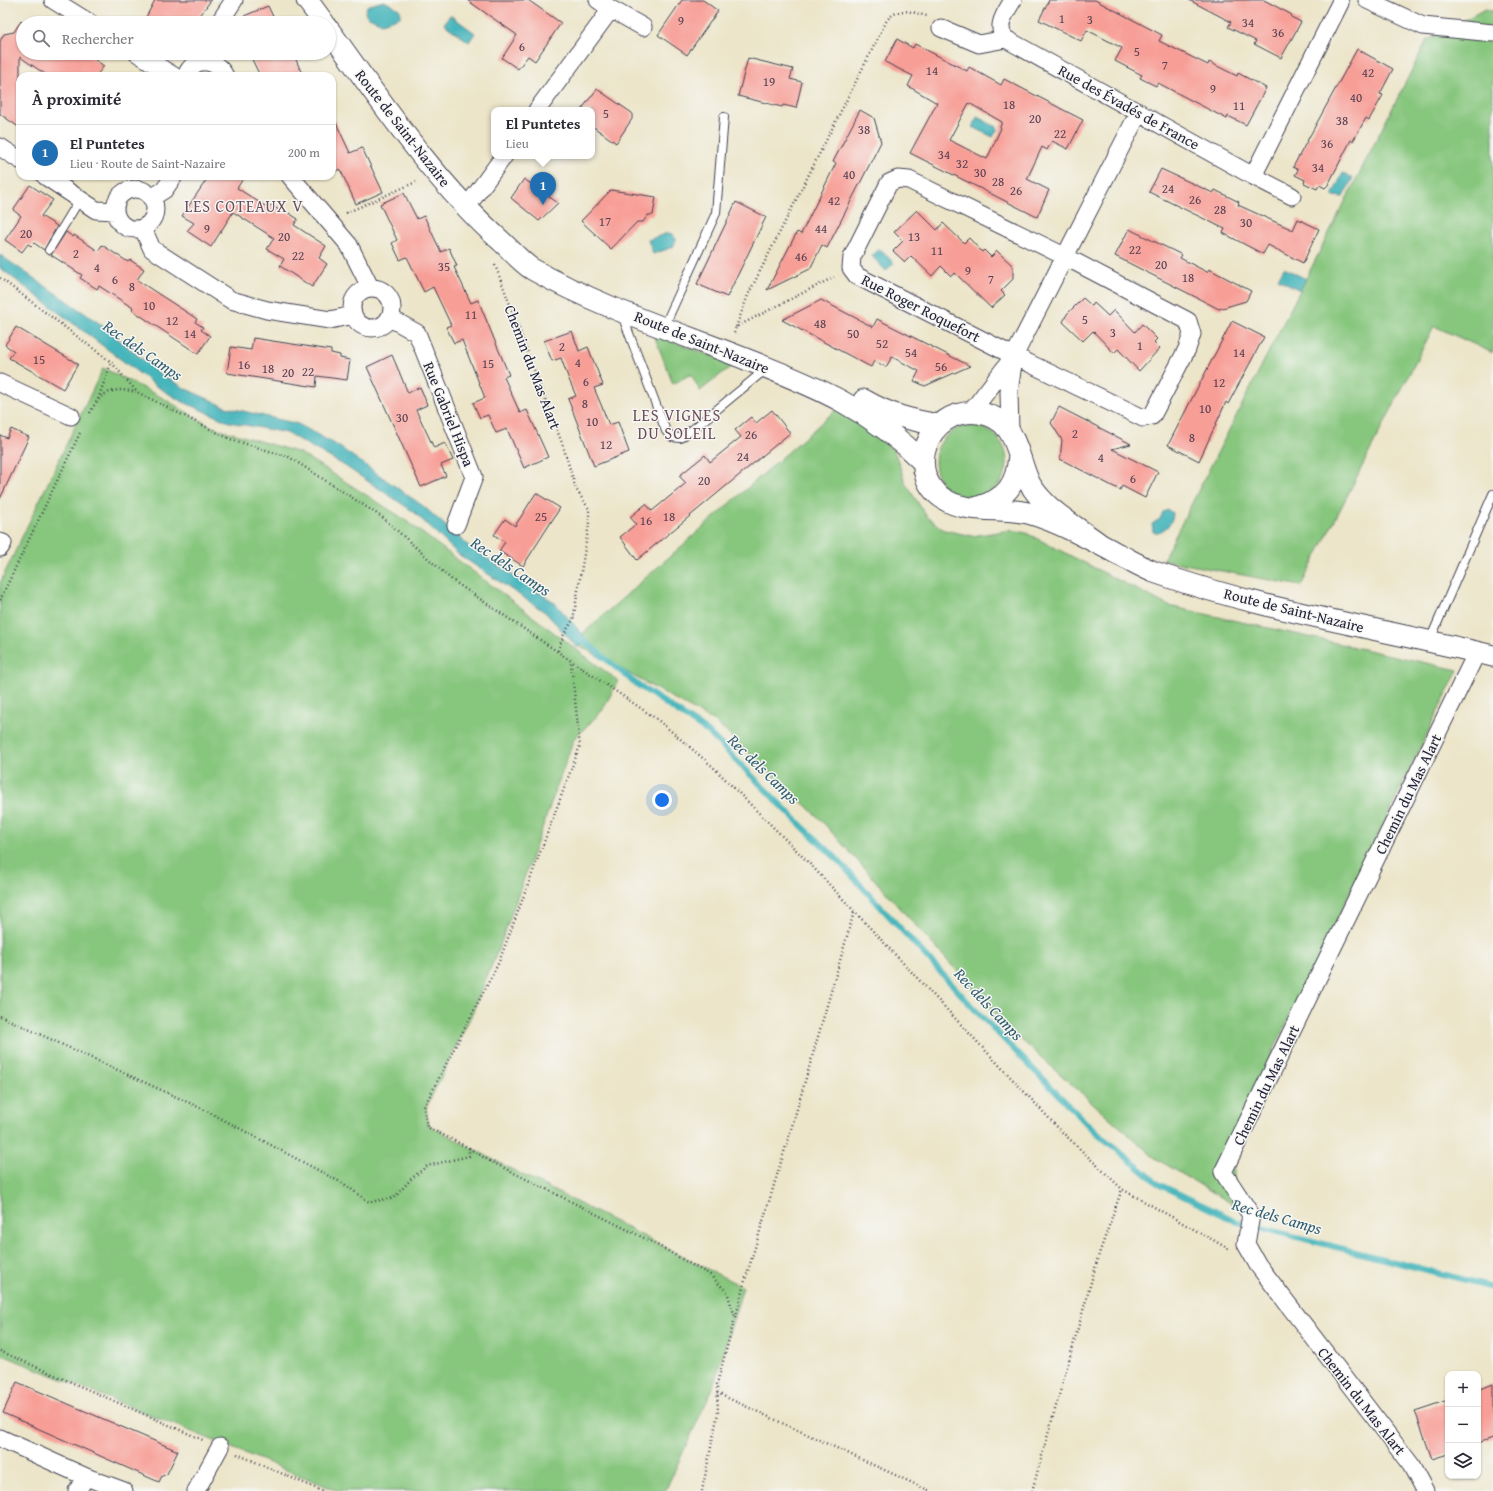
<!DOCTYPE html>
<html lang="fr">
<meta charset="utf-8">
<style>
body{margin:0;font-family:"Gentium Book Plus",serif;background:#f2f2f3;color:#2b2b33}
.controls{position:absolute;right:12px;bottom:12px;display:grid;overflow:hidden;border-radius:8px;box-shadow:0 1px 3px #0004}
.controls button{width:36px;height:36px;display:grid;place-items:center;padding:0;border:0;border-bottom:1px solid #e1e1e2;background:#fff;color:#2b2b33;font:20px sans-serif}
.you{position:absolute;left:662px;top:800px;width:14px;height:14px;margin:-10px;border:3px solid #fff;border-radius:50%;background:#1a73e8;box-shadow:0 0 0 6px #1a73e833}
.badge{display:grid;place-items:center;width:26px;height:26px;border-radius:50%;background:#1f6fb2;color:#fff;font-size:13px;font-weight:700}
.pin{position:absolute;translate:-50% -33px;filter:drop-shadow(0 1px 2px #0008)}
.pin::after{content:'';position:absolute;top:21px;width:14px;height:12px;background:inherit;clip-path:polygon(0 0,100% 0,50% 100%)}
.popup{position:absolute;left:491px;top:107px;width:104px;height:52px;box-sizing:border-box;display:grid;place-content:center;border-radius:8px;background:#fff;filter:drop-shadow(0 1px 3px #0005);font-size:13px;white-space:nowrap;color:#7c7c81}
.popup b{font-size:15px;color:#2b2b33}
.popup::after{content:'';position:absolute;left:50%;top:100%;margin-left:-8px;border:8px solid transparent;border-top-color:#fff}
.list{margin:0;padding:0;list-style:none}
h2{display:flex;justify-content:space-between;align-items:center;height:52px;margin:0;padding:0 16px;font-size:17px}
h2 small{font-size:13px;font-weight:400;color:#7c7c81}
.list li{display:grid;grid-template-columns:26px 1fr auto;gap:12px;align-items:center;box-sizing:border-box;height:56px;padding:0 16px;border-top:1px solid #e1e1e2}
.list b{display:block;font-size:15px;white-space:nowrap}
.list p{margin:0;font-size:13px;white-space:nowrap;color:#7c7c81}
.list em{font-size:13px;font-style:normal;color:#7c7c81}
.icon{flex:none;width:22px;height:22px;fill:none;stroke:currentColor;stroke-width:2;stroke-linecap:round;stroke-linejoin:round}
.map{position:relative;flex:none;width:1493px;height:1491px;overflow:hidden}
.search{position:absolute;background:#fff;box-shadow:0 1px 3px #0004;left:16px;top:16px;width:320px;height:44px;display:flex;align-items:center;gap:10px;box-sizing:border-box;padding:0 14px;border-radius:22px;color:#7c7c81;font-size:15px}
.panel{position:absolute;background:#fff;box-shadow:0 1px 3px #0004;left:16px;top:72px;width:320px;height:108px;border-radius:12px}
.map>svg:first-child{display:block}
.green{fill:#86c67d;stroke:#54745c}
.water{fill:#47b6bc;stroke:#346c7c}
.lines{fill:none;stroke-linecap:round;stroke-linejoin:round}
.stream{stroke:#47b6bc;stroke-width:6}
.building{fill:#f79e96;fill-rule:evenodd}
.service-casing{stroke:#403f50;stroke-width:10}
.minor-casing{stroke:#403f50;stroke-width:19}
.tertiary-casing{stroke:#403f50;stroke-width:23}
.path{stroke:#403f50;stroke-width:2.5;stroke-dasharray:1 3;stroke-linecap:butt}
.service{stroke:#fff;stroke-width:8}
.minor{stroke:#fff;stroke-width:17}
.tertiary{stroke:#fff;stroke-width:21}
.labels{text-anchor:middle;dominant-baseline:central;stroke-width:3;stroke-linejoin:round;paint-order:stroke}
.number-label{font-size:13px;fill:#574152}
.street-label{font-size:15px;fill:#22223b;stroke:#f6f6f2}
.neighbourhood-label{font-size:16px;letter-spacing:1px;fill:#6d4d5b;stroke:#f6f6f2}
.water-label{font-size:16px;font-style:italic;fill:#315d6f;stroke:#f6f6f2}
</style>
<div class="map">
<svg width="1493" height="1491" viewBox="0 0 1493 1491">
<rect width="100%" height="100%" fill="#f6f6f2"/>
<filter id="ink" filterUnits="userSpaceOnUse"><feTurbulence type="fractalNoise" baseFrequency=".025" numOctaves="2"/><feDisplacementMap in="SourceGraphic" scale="8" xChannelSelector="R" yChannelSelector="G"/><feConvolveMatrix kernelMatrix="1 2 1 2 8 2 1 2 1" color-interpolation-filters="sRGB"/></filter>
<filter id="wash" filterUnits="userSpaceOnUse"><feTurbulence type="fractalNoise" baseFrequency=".012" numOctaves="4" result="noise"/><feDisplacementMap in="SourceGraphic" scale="16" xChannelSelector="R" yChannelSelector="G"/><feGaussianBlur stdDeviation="0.9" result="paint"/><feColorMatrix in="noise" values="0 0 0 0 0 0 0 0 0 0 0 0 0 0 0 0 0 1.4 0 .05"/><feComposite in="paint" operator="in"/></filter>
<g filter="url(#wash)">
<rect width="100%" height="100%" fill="#ece5c9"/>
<path class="green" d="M1485,9l8,2v342l-59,-27 -133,260 -138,-26 264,-520z
M654,335l80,29 -34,27 -9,-17 -18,10z
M103,368l58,29 51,30 88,26 101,64 217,164 -16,30 -28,28 -72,201 -31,76 -45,92 3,17 78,42 236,120 -31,103 -47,101h-327l-338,-137v-771z
M838,408l56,42 12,34 21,33 17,13 28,6 39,-6 15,3 143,73 289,64 -226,466 2,69 -79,-47 -146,-129 -190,-211 -104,-96 -142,-80z
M935 462a36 36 0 1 1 72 0a36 36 0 1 1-72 0Z"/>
<path class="water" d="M384,1l15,8 2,4 -1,4 -18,6 -15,-7 -2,-4 2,-6z
M450,15l25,18 -6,9 -25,-18z
M977,117l21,11 -5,9 -20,-10z
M1343,173l10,5 -10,19 -11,-1z
M668,233l4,1 4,5 -3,8 -20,7 -5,-14z
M879,249l15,14 -8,8 -14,-15z
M0,255l99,68 60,50 27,16 40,18 72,17 40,22 85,60 48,42 83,54 30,34 -1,6 -5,6 -33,-36 -87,-58 -44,-42 -69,-46 -58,-33 -58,-11 -48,-21 -25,-15 -156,-118z
M1284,268l22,11 -6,11 -22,-11z
M1168,510l5,3c0,10 -10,21 -20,19l-1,-8 8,-5 3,-7z"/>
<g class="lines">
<path class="stream" d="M578,636l57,47 73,49 96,96 30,28 146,159 111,113 69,57 78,37 255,65"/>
</g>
<g id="blocks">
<path class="building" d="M155,0h56l-16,23h-52z
M467,0h61l33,23 -26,38 -7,-5 -10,13 -16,-11 15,-23z
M682,0h21l15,11 -31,44 -29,-20z
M1049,0h46l67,35 -3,6 49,24 1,-3 28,14 1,-3 28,15 -20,37 -18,-9 -1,3 -69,-36 -2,3 -16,-8 2,-3 -27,-14 7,-13 -35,-18 -6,11 -42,-21z
M1189,0h75l28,15 -1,2 10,5 -20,36 -27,-14 2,-3 -28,-14 3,-5z
M268,6l8,17h-28l-4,-7z
M21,21l2,2v30h62l19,13 -8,10h-48l-28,-19v71l-20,-14v-73l4,-7 10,-2z
M897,39l16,9 2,-4 52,27 2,-4 32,18 3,-6 79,41 -15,29 -16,-8 -5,9 -5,-3 -15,32 22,11 -12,27 -127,-64 27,-50 -29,-17 5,-10 -28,-14zM969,103l33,19 -2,5 1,1 -14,31 -38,-19z
M1357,49l36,20 -13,25 3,1 -14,25 -3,-2 -13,23 -2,-1 -23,45 -3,3 -6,-3 -2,4 -13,-6 1,-3 -10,-5 3,-5 -5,-3z
M249,53h44l10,23h-43z
M748,58l45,11 -3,10 12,3 -6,26 -13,-3 -1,2 -44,-11z
M597,89l35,24v6l-16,24 -24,-17v-16h-11z
M860,110l14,8 7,24 -54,106 -5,-3 -12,24 -43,21 30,-58 4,2 35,-71 -3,-1z
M332,114l18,39 12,-5 21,44 -27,12 -16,-35 -8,4z
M1161,169l52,24 2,-3 24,12 -1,3 55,25 5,-11 21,10 -16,34 -35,-18 -5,9 -40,-21 2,-4 -76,-37z
M209,176h36l-8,12 31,20 3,-3 8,5 2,-2 17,11 -4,6 32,21 -7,12 8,6 -15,23 -32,-21 4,-7 -17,-10 7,-11 -41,-26 -22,35 -24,-16 7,-8 -12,-7z
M524,179l34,24 -19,18 -28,-23z
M30,185l23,15 -12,16 16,10 -13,24 -10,-7 -3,3 -3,-2 -6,8 -17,-12 16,-24 -8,-6z
M611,190l45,7 -3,18h-5l-5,7h-6l-26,27 -30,-28z
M404,193l13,26 7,-3 17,36 8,-4 8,18 -3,1 17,36 7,-3 31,75 -5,2 16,36 7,-3 21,47 -24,11 -17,-39 -11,4 -8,-18 -8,3 -7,-15 12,-5 -23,-58 -8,3 -8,-16 5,-2 -18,-38 -9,5 -17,-35 -7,3 -8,-17 5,-3 -17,-36z
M736,202l30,15 -39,80 -30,-13z
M917,210l20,20 6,-7 21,20 5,-5 13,14 2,-2 7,7 6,-6 16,15v13l-12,12 4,4 -14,13 -36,-35 -4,3 -10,-10 -9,10 -21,-20 -6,6 -12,-11 10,-10 -9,-9z
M1129,229l53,26 -2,3 27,14 2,-3 42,22 -5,10 -27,8 -104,-53z
M66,232l7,5 1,-2 24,16 4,-6 26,17 2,-2 14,9 -7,11 60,39 -2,3 8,5 -2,3 9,6 -12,18 -66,-44 1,-2 -34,-22 -2,3 -17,-11 2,-3 -31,-20z
M1083,298l9,8 2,-3 14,13 6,-6 21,22 7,-8 15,15 -3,3 6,6 -21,23 -21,-22 -4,4 -21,-22 -10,10 -20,-19 4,-8z
M821,300l52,27 4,-8 93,47 -45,20 -11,-5 5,-10 -27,-14 -6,10 -12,-6 -3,6 -89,-47z
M1232,321l32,16 -36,67 -2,-2 -27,59 -31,-16z
M16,327l62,37 -15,25 -54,-31 5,-7 -9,-6z
M572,331l7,20 9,-4 15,38 -9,3 8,19 7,18 9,-3 11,30 -35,14 -26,-67 8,-3 -8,-19 -7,-19 -9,3 -8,-20z
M253,338l78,12v3l9,2v3l10,2 -3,20 -30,-4 -1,11 -89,-14 4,-26 20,3z
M392,355l16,38 12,-6 4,9 3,9 -11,5 18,38 11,-5 8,17 -12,5 5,11 -25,11 -54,-120z
M1059,407l72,37 -19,5 46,23 -13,26 -23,-12 -2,4 -60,-31 2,-19 -11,-17z
M772,410l18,23 -153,127 -17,-23 16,-13 -6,-7 16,-13 6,7 34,-28 -7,-7 26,-21 5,7 31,-25 -6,-7 16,-13 5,6z
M11,429l18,8 -29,62v-64l7,3z
M536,493l24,15 -37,58 -24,-15 6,-9 -11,-7 11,-16 10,7z
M17,1382l161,69 -11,23 -5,2 -3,6 -156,-69z
M1493,1384v54l-15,5v-53z
M1448,1400v54l-16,5 -17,-48z"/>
</g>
</g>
<g filter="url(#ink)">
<use href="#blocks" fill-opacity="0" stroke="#403f50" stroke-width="1"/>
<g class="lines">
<g class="service-casing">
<path id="service" d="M49,250l31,-51
M622,315l44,116 6,6 8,1 12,-8 74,-61
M669,316l47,-103 8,-96
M1430,640l63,-146"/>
</g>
<g class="minor-casing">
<path id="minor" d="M53,0l37,23
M1013,0c-7,12 -19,27 -7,39l247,137 87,-173
M1367,0l56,26 70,7
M611,9l32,18
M219,23l15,-23
M941,28l38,16 27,-5
M137,53l37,23
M186,76c7,-20 30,-18 39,0
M537,110l74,-101 -13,-9
M0,147l20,13
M45,176l51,34 19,1
M290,176l59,69 21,42
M1253,176l39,20
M898,179l11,1 155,76 124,65 4,13 -5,15 -35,67 -9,2 -129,-62 -157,-80 -6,-8 1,-11 37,-74z
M115 209a20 20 0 1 1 40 0a20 20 0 1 1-40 0Z
M151,198l13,-8 10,-14
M466,208l38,-52
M147,225l-2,8 7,16 79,51 36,10 63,10 23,-5
M352 308a20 20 0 1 1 40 0a20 20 0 1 1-40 0Z
M390,318l27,15 57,144 -18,48
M0,383l71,33
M971,412l43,-56 125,-244
M1010,431l-1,-39 5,-35
M0,542l3,1 -3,5
M0,1438l86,39 38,14
M77,1491l9,-14
M196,1491l24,-44
M1425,1491l-14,-26 -153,-200 -12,-21 5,-29 -28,-43 254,-520"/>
</g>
<g class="tertiary-casing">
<path id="tertiary" d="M307,0l17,23
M329,30c53,73 105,151 172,211 10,9 20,21 31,28 67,38 145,63 216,91 69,27 122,49 175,102
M864,400c26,15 46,20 75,25
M978,507c28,-8 39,-22 41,-52
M1101,545c-17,-13 -38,-25 -54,-40 -5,-5 -13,-14 -17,-21 -14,-28 -12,-66 -51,-71 -53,-7 -78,65 -30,89 23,11 54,5 79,11 31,9 62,26 90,41 12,6 24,13 36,18 110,39 226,56 339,84"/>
</g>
<path class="path" d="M346,213l70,-31
M495,265l68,181 13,43 13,20v15l-16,96 -9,14 -7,19
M0,278l111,84 26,30 93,47 59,18 93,60 70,63 206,140 54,46 97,97 254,270 59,56 107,60
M736,327l12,-32 139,-275c13,-14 23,-8 40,-4
M734,333l2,-6 98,-50
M98,399l13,-36
M90,413c10,-22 24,-26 46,-21
M0,600l80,-167
M0,1016l207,95 137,73 25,18 25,-4 18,-20 15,-12 42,-10v-8l-42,-21 -3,-20 75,-145 81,-216 -9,-83
M469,1148l19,12 164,82 58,33 17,17 8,25 -18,67 1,29 -16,78
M736,1317l7,-30 52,-171 59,-204
M0,1351l203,89
M717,1393l213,98
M237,1454l85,37
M1032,1491l67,-237 23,-65"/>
<use href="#service" class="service"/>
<use href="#minor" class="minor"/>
<use href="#tertiary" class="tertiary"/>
</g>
</g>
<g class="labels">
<g class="number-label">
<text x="1062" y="18">1</text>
<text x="1090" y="19">3</text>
<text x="681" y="20">9</text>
<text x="1248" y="22">34</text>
<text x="1278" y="32">36</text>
<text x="522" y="46">6</text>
<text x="1137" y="51">5</text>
<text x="1165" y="65">7</text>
<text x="932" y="70">14</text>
<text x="1368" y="72">42</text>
<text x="769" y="81">19</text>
<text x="1213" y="88">9</text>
<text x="1356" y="97">40</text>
<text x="1009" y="104">18</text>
<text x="1239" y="105">11</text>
<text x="606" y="113">5</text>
<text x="1035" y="118">20</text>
<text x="1342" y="120">38</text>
<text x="864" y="129">38</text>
<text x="1060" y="133">22</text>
<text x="1327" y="143">36</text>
<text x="944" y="154">34</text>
<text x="962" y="163">32</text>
<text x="1318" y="167">34</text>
<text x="980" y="172">30</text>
<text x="849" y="174">40</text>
<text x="998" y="181">28</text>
<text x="1168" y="188">24</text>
<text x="1016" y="190">26</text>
<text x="1195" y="199">26</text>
<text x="834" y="200">42</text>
<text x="1220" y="209">28</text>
<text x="605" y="221">17</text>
<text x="1246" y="222">30</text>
<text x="207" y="228">9</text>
<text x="821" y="228">44</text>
<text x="26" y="233">20</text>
<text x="284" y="236">20</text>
<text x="914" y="236">13</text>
<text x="1135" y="249">22</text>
<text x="937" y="250">11</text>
<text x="76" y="253">2</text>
<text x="298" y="255">22</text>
<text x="801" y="256">46</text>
<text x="1161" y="264">20</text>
<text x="444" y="266">35</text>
<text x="97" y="267">4</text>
<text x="968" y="270">9</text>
<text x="1188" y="277">18</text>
<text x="115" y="279">6</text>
<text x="991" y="279">7</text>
<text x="132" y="286">8</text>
<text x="149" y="305">10</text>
<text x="471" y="314">11</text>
<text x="1085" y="319">5</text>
<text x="172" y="320">12</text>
<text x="820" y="323">48</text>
<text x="1113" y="332">3</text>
<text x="190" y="333">14</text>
<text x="853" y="333">50</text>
<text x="882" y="343">52</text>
<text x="1140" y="345">1</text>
<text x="562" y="346">2</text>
<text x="911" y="352">54</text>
<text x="1239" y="352">14</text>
<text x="39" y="359">15</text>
<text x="578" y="362">4</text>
<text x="488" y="363">15</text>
<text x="244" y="364">16</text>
<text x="941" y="366">56</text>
<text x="268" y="368">18</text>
<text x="308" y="371">22</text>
<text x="288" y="372">20</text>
<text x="586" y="381">6</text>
<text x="1219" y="382">12</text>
<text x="585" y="403">8</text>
<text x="1205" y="408">10</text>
<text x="402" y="417">30</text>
<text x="592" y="421">10</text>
<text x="1075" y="433">2</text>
<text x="751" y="434">26</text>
<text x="1192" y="437">8</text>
<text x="606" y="444">12</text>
<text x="743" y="456">24</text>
<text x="1101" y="457">4</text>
<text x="1133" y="478">6</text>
<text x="704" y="480">20</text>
<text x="541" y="516">25</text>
<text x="669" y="516">18</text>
<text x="646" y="520">16</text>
</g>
<g class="street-label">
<text transform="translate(1129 107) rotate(29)">Rue des Évadés de France</text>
<text transform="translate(403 128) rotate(52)">Route de Saint-Nazaire</text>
<text transform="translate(921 308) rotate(27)">Rue Roger Roquefort</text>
<text transform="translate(702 342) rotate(22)">Route de Saint-Nazaire</text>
<text transform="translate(533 367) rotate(69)">Chemin du Mas Alart</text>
<text transform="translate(449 414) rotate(68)">Rue Gabriel Hispa</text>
<text transform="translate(1294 610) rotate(14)">Route de Saint-Nazaire</text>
<text transform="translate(1408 794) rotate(-64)">Chemin du Mas Alart</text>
<text transform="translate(1266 1085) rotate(-64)">Chemin du Mas Alart</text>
<text transform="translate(1362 1401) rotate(52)">Chemin du Mas Alart</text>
</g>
<g class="neighbourhood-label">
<text x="244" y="206">LES COTEAUX V</text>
<text x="677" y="415">LES VIGNES<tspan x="677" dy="18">DU SOLEIL</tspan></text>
</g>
<g class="water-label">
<text transform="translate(143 350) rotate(35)">Rec dels Camps</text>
<text transform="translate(511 566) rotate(34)">Rec dels Camps</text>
<text transform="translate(764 769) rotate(44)">Rec dels Camps</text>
<text transform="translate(989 1004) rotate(47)">Rec dels Camps</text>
<text transform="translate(1277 1216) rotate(16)">Rec dels Camps</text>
</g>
</g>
</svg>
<div class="controls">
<button>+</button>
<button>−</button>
<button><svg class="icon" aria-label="layers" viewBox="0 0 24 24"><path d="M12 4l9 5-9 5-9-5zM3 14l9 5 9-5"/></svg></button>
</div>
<div class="you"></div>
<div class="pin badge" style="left:543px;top:205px">1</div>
<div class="popup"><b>El Puntetes</b>Lieu</div>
<div class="search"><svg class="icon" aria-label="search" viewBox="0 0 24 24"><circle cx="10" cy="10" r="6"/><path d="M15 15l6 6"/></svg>Rechercher</div>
<section class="panel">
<h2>À proximité<small></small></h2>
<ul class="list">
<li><span class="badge">1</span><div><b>El Puntetes</b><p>Lieu · Route de Saint-Nazaire</p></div><em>200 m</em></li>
</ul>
</section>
</div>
